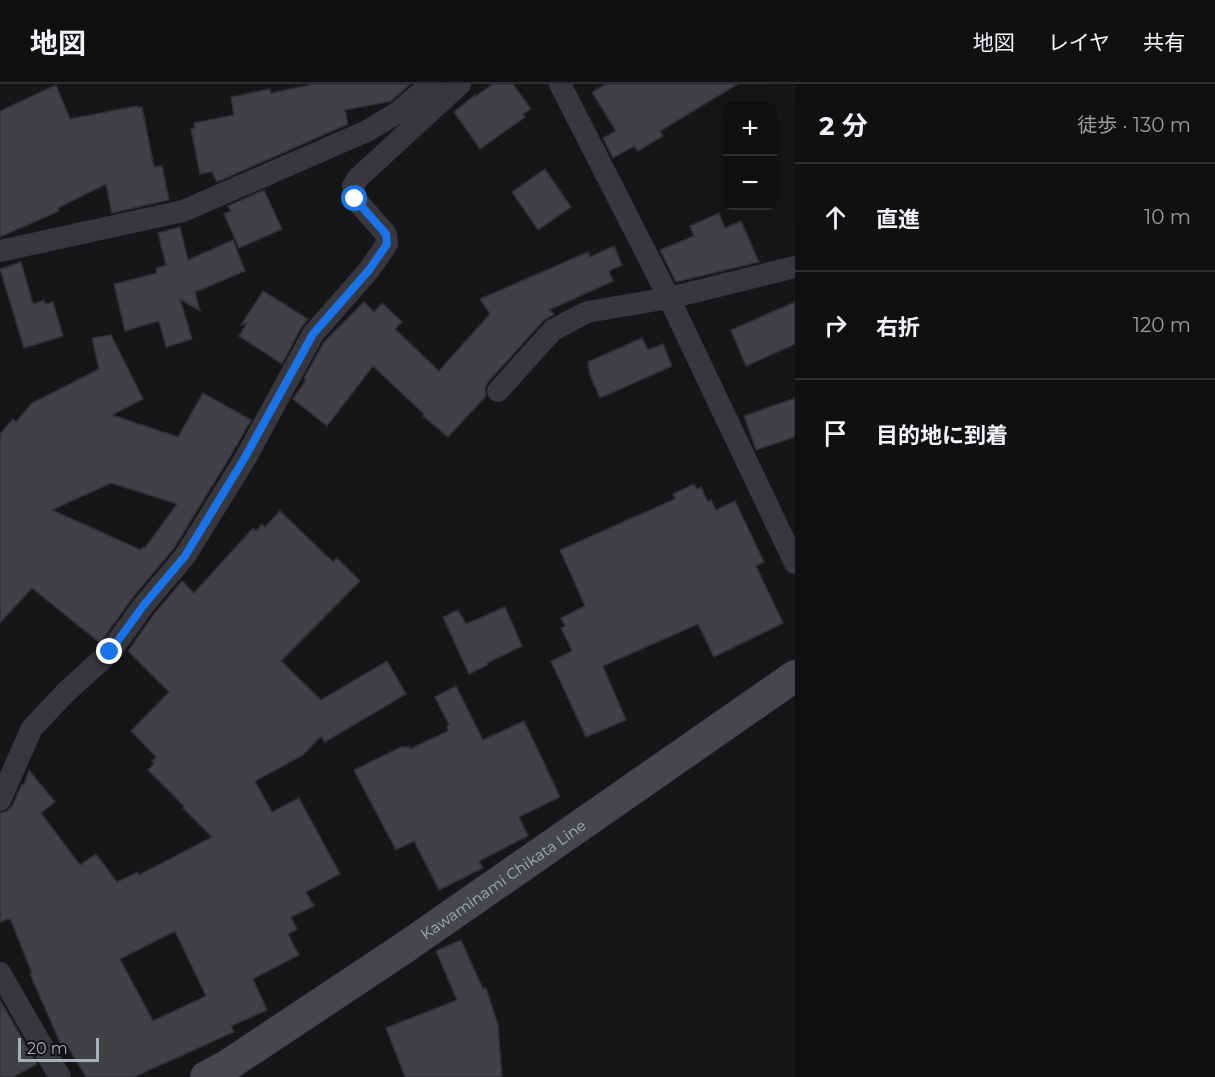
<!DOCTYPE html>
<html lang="ja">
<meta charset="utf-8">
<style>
body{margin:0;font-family:Montserrat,"Noto Sans JP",sans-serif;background:#1e1e20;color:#f1f3f6}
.controls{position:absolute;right:18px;top:18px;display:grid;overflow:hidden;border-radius:9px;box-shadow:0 6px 24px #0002}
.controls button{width:54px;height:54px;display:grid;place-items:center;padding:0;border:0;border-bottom:2px solid #303032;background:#101012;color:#f1f3f6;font:30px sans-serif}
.scale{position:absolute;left:18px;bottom:15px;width:81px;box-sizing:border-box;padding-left:6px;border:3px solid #a8adb8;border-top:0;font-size:16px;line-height:21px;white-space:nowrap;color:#a8adb8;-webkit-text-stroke:4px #111113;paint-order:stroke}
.stop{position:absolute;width:18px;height:18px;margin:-14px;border:4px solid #1a73e8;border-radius:50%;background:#fff}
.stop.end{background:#1a73e8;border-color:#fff;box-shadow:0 2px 6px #0008}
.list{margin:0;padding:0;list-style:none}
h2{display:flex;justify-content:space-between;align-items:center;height:78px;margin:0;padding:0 24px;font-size:26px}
h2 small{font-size:20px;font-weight:400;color:#9c9d9f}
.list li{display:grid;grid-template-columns:39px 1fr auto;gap:18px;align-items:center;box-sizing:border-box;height:108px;padding:0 24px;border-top:2px solid #303032}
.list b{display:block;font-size:22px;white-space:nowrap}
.list em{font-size:20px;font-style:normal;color:#9c9d9f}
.icon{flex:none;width:33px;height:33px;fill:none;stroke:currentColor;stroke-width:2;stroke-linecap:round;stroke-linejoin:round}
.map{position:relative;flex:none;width:795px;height:993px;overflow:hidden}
header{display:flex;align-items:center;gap:36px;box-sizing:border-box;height:84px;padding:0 30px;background:#101012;border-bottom:2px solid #303032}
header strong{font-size:28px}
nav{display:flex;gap:33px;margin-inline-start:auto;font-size:21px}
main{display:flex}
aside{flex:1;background:#101012}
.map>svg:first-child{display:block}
.building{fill:#404145;stroke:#303034;stroke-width:1.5;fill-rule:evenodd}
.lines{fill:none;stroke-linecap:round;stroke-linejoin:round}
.street{stroke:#37383d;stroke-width:22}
.secondary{stroke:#45474d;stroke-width:32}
.route{stroke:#1a73e8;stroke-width:8}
.labels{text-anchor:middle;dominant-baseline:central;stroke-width:5;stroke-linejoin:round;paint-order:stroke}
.street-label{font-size:15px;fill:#a8adb8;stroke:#111113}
</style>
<header>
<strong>地図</strong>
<nav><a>地図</a><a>レイヤ</a><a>共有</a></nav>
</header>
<main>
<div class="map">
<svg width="795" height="993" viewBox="0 0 795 993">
<rect width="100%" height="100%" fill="#161618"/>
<path class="building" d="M315,0h95l-19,17 -46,9 3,14 -131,58 -5,-10 -12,2 -9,-45 4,-1 -1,-5 40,-8 -3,-18 39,-8 1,4z
M493,0h20l18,25 -8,5 2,3 -45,32 -26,-37 21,-17 1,1z
M606,0h132l-78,47 3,5 -25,15 -4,-5 -21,12 -10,-20 13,-7 -24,-39z
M56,1l14,34 68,-13v2l4,-1 12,60 8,-1 7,34 -57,13 -6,-29 -48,24 1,3 -59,26v-126z
M545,85l26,38 -33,23 -26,-38z
M264,106l18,39 -43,19 -15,-34 7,-3 -3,-5z
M719,129l6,15 16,-7 18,41 -83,20 -16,-32 34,-14 -4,-10z
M180,143l8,33 45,-20 12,31 -50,21 5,19 -20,-12 12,40 -26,8 -7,-26 -34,10 -11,-47 43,-11 -1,-5 10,-3 -8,-32z
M614,162l8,19 -13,6 4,10 -64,29 5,4 -11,7 -55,61 -3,7 1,7 -38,41 -25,-21 1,-2 -51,-48 -46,60 -34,-27 13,-19 -2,-2 20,-36 40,-40 10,10 8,-9 20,19 -7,7 44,42 51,-57 -10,-15 108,-47 2,5z
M21,178l12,42 11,-4 1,4 8,-2 10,34 -39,12 -24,-79z
M263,207l45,28 -7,9 -19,36 -43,-28 8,-13 -6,2z
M795,218v42l-49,22 -15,-36z
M111,251l32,64 -31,16 66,22 25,-44 48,27 -23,40 -54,88 -41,49 -33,46 -68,-55 -32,35v-189l13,-15 3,3 16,-19 67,-34 -7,-31zM111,399l66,21 -32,44 -2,-1 -2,3 -89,-40z
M642,254l6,12 15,-6 9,22 -72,32 -10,-23 -2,-13z
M795,314v39l-39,13 -12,-34z
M694,400l3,5 4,-2 7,15 3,-2 5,10 19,-9 29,61 -8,4 27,57 -69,34 -16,-33 -95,42 23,54 -40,17 -35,-76 21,-10 -11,-23 4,-2 -4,-8 24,-12 -25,-56 115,-51 -2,-5z
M280,427l53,51 4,-4 23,23 -79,80 40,39 66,-39 19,33 -81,48 -4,-6 -18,19 -48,26 17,31 27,-14 41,76 -34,18 8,14 -23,11 6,12 -9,5 11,21 -46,24 14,31 -36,16 3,6 -100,45h-48l-18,-30 -5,2 -33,-75 2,-1 -22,-55 -10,4v-109l7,-2 5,-5 10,-22 2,1 5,-15 26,32 -14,11 39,52 16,-11 21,28 21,-10 1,3 73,-38 -29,-29 1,-2 -36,-36 6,-6 -2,-3 4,-4 -25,-26 38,-39 -41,-41 26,-37 28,-33 12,12 59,-65 3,3 6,-7 3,3zM175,847l31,65 -53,25 -33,-62z
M505,523l17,39 -35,17 1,2 -19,9 -26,-57 15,-7 8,14z
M456,602l27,54 41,-19 36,76 -41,20 9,19 -49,25 4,7 -44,22 -25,-49 -18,9 -42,-80 47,-23h8l1,2 38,-18 -1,-5 2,-1 -14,-28z
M461,856l22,49 3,-1 12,37 4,52h-97l-19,-49 71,-28 -21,-49z
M0,916l37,64 -24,13h-13z"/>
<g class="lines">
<path class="street" d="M560,0l109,214 126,265
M0,167l183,-40 184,-80 30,-18 34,-29
M498,307l55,-61 34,-18 82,-14 126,-31
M0,716l32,-72 33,-35 45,-41 33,-46 42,-50 60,-97 68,-125 56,-64 18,-26 -1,-10 -31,-35 -2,-13 5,-8 102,-94
M0,889l60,104"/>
<path class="secondary" id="s1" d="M206,993l19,-10 179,-119 391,-272"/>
</g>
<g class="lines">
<path class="route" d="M110,568l33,-46 42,-50 59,-97 69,-125 56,-64 18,-26 -1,-10 -31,-35"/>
</g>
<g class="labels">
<g class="street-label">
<text stroke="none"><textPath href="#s1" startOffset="357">Kawaminami Chikata Line</textPath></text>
</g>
</g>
</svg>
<div class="controls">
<button>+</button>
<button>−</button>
</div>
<div class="scale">20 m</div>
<div class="stop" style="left:355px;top:115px"></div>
<div class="stop end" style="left:110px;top:568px"></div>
</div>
<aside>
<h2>2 分<small>徒歩 · 130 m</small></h2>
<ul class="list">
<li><svg class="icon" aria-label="ahead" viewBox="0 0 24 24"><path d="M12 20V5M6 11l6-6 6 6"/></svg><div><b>直進</b></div><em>10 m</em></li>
<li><svg class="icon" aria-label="right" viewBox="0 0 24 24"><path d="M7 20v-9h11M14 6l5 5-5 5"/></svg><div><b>右折</b></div><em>120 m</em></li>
<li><svg class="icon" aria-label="arrive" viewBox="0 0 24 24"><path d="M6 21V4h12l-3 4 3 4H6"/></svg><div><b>目的地に到着</b></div></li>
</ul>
</aside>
</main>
